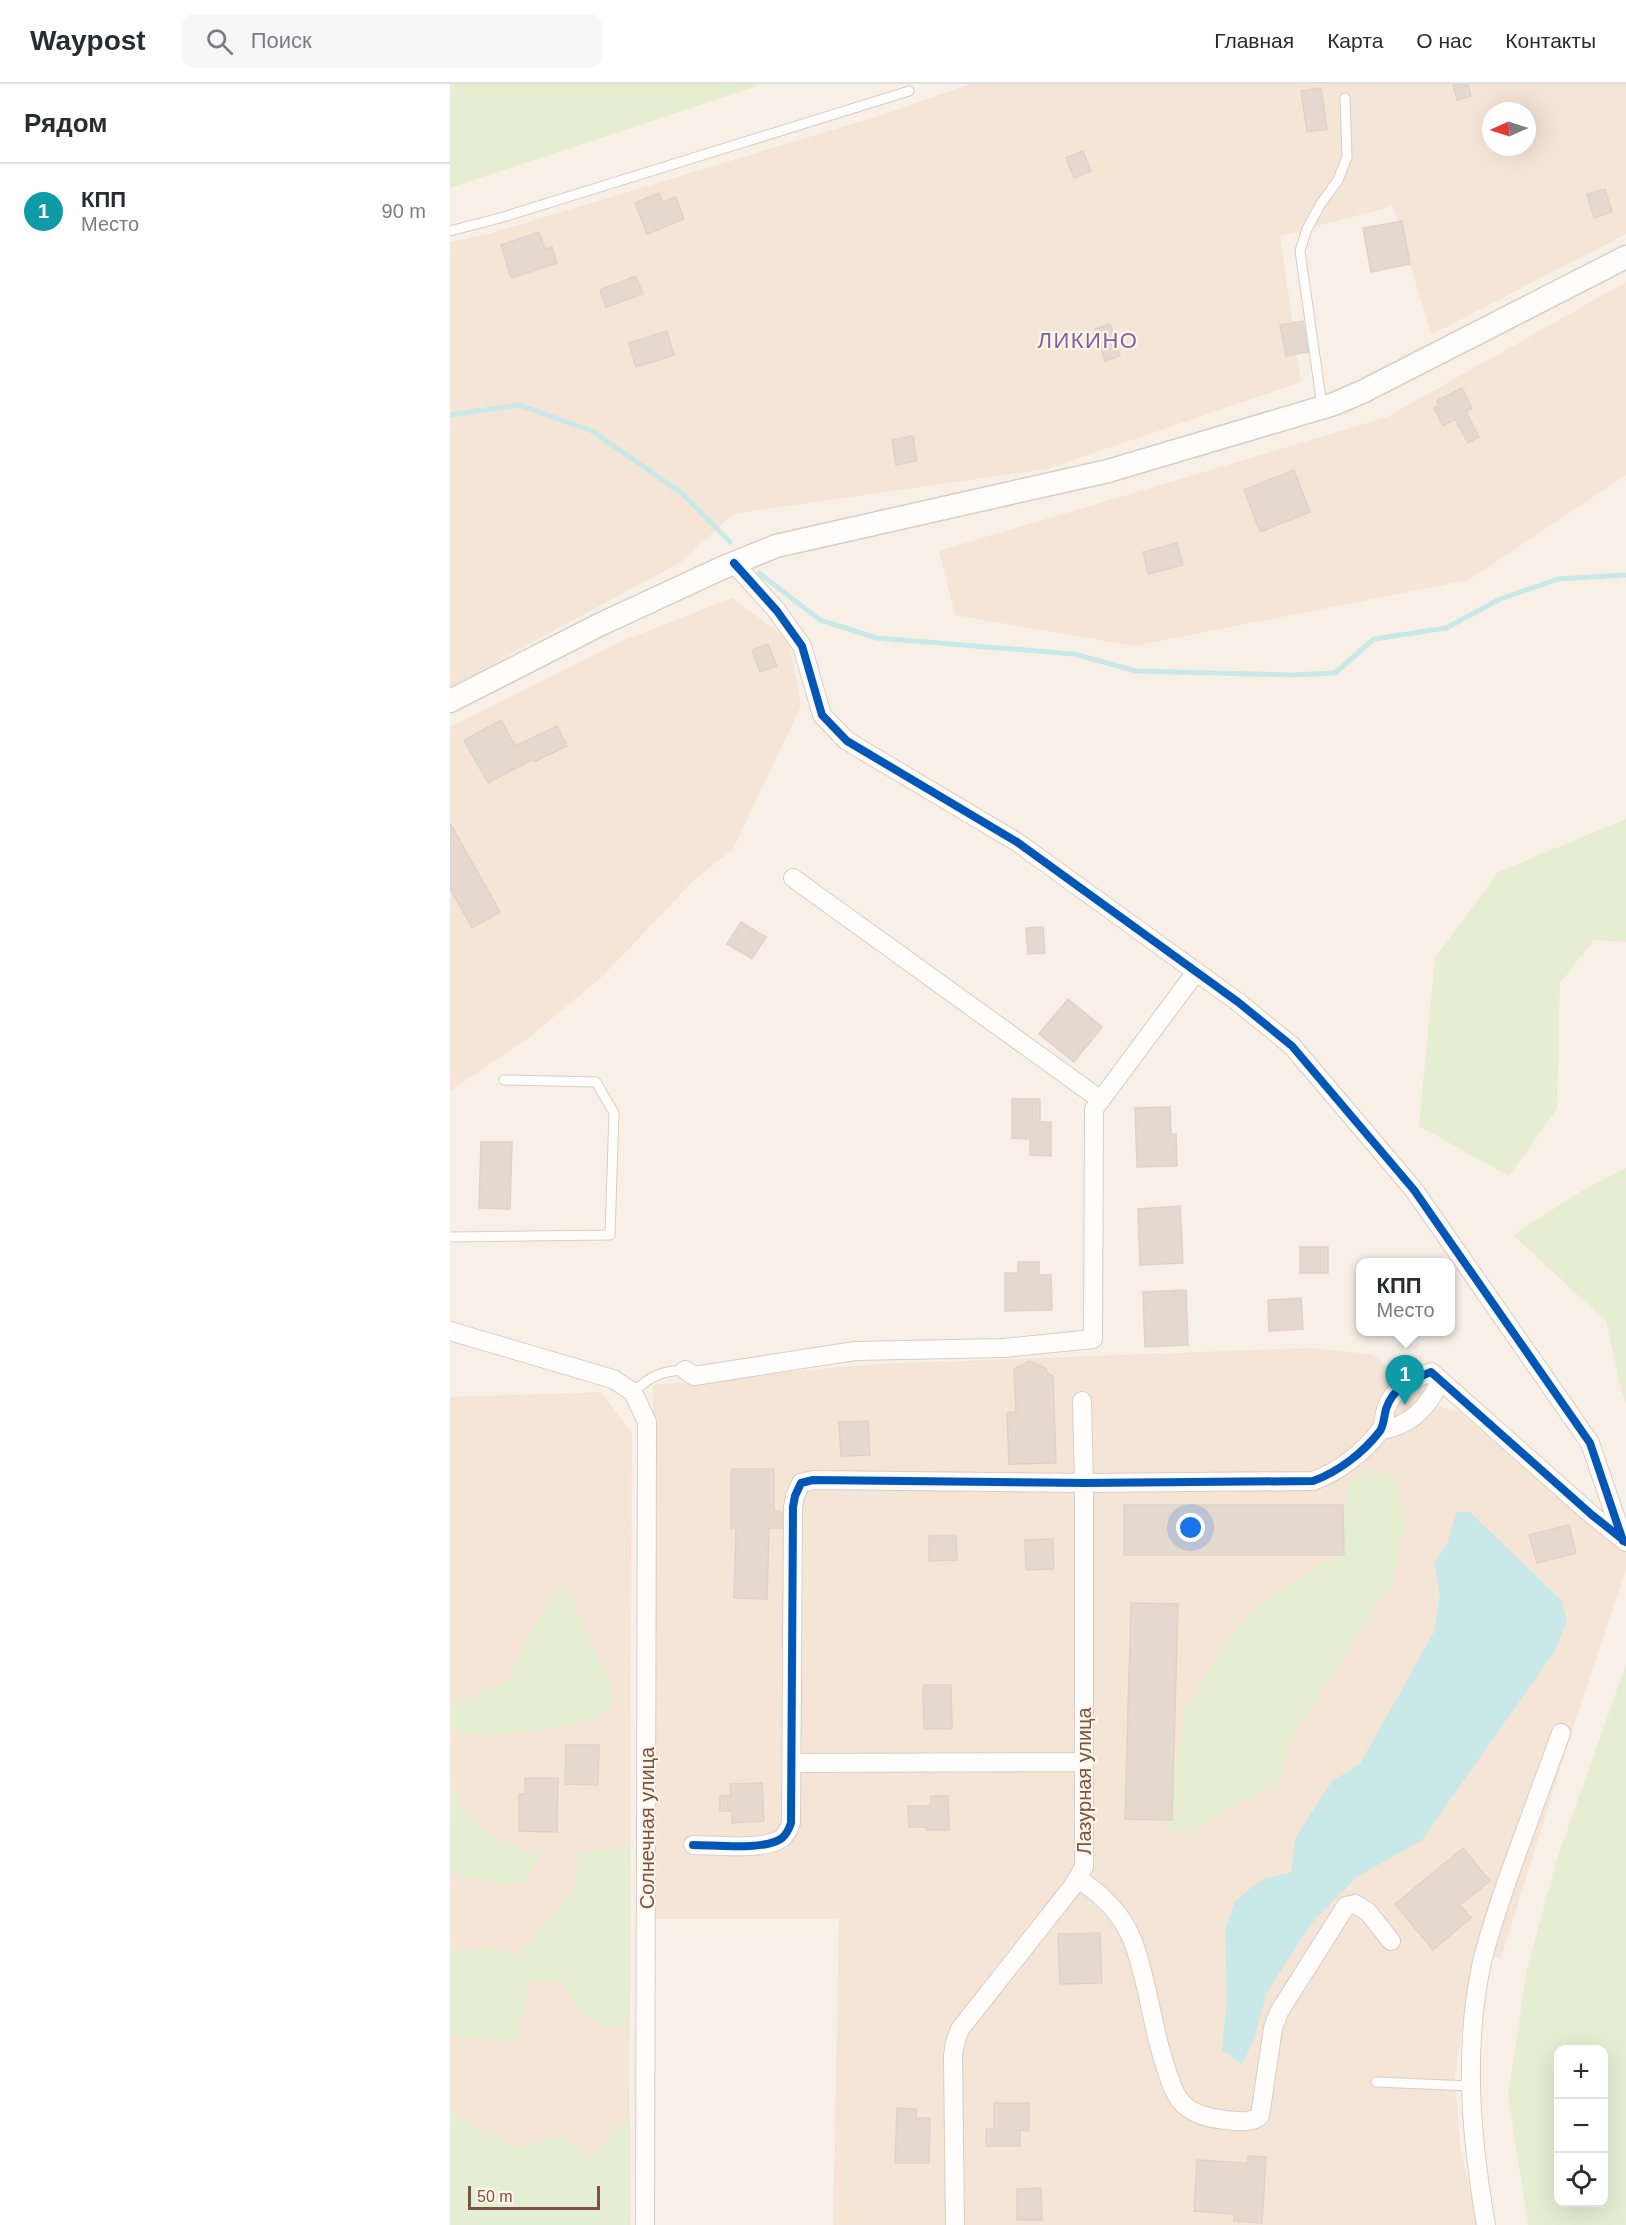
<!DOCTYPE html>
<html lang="ru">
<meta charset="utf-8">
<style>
body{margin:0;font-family:Helvetica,sans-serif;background:#f7f7f7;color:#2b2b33}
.controls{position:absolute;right:18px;bottom:18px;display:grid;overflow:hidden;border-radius:12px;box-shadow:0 6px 24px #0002}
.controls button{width:54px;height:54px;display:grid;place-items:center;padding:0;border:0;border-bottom:2px solid #e1e1e2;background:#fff;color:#2b2b33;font:30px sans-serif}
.compass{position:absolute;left:1032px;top:18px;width:54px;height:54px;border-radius:50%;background:#fff;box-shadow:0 6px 24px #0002;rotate:267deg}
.scale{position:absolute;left:18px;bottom:15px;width:132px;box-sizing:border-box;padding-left:6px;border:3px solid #785346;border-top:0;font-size:16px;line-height:21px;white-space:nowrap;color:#785346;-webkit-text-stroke:4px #fff5e9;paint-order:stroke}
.you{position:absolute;left:741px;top:1444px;width:21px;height:21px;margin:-15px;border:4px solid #fff;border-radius:50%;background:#1a73e8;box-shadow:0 0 0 9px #1a73e833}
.badge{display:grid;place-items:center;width:39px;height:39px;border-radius:50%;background:#a58a7e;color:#fff;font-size:20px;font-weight:700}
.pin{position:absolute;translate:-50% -50px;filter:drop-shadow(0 2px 3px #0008)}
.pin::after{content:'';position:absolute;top:32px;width:21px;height:18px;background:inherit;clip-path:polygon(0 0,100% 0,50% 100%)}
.popup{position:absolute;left:906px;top:1174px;width:99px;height:78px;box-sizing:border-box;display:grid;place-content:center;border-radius:12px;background:#fff;filter:drop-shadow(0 2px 4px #0005);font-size:20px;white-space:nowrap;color:#7c7c81}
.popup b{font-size:22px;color:#2b2b33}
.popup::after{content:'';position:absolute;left:50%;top:100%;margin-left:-12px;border:12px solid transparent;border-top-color:#fff}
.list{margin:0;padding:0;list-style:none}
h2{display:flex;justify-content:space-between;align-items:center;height:78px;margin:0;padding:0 24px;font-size:26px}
h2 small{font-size:20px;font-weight:400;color:#7c7c81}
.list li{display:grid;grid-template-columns:39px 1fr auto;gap:18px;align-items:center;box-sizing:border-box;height:96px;padding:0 24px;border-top:2px solid #e1e1e2}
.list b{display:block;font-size:22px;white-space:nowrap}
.list p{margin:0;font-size:20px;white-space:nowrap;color:#7c7c81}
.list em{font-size:20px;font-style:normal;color:#7c7c81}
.icon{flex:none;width:33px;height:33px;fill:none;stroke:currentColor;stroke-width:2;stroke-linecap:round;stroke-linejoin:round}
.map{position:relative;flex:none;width:1176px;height:2141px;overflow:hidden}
header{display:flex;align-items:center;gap:36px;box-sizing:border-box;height:84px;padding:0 30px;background:#fff;border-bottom:2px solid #e1e1e2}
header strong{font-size:28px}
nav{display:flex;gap:33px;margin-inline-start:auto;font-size:21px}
.search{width:420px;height:54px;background:#f7f7f7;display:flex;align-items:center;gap:15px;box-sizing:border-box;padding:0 21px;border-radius:12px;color:#7c7c81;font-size:22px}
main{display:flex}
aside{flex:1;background:#fff}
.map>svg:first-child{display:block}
.residential{fill:#f4e5d7;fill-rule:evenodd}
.green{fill:#e5eed1;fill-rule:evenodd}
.water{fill:#c8e9e8}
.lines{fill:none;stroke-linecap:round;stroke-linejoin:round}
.stream{stroke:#c8e9e8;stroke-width:5}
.building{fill:#e5d8cf;stroke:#e1d2c9;stroke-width:1.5}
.service-casing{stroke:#d9cdc5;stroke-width:11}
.minor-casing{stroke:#d9cdc5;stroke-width:20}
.tertiary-casing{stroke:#d9cdc5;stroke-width:25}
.service{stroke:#fefdfb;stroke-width:9}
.minor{stroke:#fefdfb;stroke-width:18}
.tertiary{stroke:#fefdfb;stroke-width:22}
.cycleway-casing{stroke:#fff5e9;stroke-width:11}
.cycleway{stroke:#0057b8;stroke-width:8}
.labels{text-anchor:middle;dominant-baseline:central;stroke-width:4.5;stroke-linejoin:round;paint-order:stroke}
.street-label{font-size:20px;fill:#785346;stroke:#fff5e9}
.quarter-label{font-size:22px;letter-spacing:1.5px;fill:#83619c;stroke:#fff5e9}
</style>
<header>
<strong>Waypost</strong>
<div class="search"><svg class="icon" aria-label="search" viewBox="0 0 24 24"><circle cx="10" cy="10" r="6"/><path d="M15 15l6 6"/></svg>Поиск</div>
<nav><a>Главная</a><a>Карта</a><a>О нас</a><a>Контакты</a></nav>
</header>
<main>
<aside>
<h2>Рядом<small></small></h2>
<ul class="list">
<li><span class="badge" style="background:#0f9aa8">1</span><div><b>КПП</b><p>Место</p></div><em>90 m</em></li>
</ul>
</aside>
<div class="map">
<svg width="1176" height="2141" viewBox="0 0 1176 2141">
<rect width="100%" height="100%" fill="#f8f0e7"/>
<path class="residential" d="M520,0h656v150l-195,101 -38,-129 -113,30 21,146 -254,87 -314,45 -52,48 -231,125v-445l38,-8 391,-118zM1041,27h36v36h-36z
M1176,198v193l-157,105 -335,66 -179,-31 -16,-64 448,-134z
M282,514l57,42 12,66 -68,143 -39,31 -91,96 -72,60 -81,55v-364l172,-86z
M858,1264l64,6 68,53 19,5 167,140v18l-50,149 -75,239 -28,-5 -18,124 5,69 17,79h-644l6,-306h-186v-534l220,-21z
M151,1308l31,41 -3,792h-179v-828z"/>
<path class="green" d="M0,0h313l-313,104z
M1176,735v123l-32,-2 -34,43 -3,126 -48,67 -90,-50 16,-168 63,-86z
M1176,1084v236l-5,-15 -15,-68 -93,-86 70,-45z
M922,1386l25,7 6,45 -8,55 -105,163 -11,42 -91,50h-21l-4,-14 6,-9 16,-100 47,-75 27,-30 78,-48 13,-76z
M111,1500l10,12 28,66 13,18v28l-22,11 -35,9 -74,8 -31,-9v-22l57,-23 15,-34z
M1176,1580v561h-98l-20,-130 19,-126 30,-110zM1108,1966h46v152h-46z
M0,1695l11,29 33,29 46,19 -15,28h-27l-48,-12z
M181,1764l-1,172 -17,10 -37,-20 -15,-31 -32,4 -13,59 -66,-7v-84l44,-2 25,5 52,-60 9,-41z
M0,2029l66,35 44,-12 31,23 39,-46 1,112h-181z"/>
<path class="water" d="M1006,1428h14l91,88 6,21 -13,31 -132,188 -65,37 -46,47 -44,68 -13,47 -12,26 -20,-15 5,-54 -2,-65 10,-30 26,-21 30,-8 5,-35 36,-56 28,-17 74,-132 6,-39 -6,-29 14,-23z"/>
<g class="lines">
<path class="stream" d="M0,331l69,-10 73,26 91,63 47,48
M309,489l61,47 57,18 197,16 62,17 156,4 43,-2 39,-34 72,-11 54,-29 58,-20 68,-4"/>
</g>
<path class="building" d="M1003,0h15l3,12 -14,4z
M871,4l6,41 -20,3 -6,-41z
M633,67l8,20 -17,7 -8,-20z
M1155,105l7,23 -18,6 -7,-24z
M209,109l3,9 14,-5 8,22 -37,15 -12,-31z
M952,137l8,43 -39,8 -8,-44z
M89,148l6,17 7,-2 5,16 -46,15 -10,-33z
M186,192l7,18 -37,13 -6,-17z
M853,237l5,31 -22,4 -6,-31z
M660,240l10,32 -15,5 -10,-32z
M217,247l7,24 -38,12 -7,-24z
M1012,304l10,20 -6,3 13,26 -11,6 -13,-24 -12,7 -9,-18 4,-2 -1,-5z
M463,352l4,25 -21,4 -4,-25z
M844,386l16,42 -50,20 -16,-42z
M727,459l6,22 -35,9 -5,-22z
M318,560l9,22 -17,6 -8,-22z
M51,636l14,26 42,-20 10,20 -33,16 -1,-3 -45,24 -24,-43z
M0,739l50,89 -28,16 -22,-40z
M291,838l25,15 -14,22 -25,-15z
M593,843l2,26 -17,1 -2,-26z
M618,915l34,28 -28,35 -35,-28z
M562,1015h28v23h11v34l-21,-1v-16l-18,-1z
M720,1023l1,27h5l1,32 -40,1 -2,-59z
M31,1058h31l-2,67 -31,-1z
M730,1122l3,57 -43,2 -2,-56z
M850,1163h28v26h-28z
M568,1178h21v13h12l1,35 -47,1v-38h13z
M736,1206l2,55 -43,2 -2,-55z
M851,1214l2,31 -34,2 -1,-31z
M579,1277l17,7 1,5 6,3 3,87 -47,1 -2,-51 9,-1 -2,-43z
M418,1337l2,34 -29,1 -2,-34z
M281,1385h43v41l8,2v16h-13l-2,71 -33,-1 2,-70h-5z
M674,1421h219l1,50h-220z
M1119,1441l7,28 -39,10 -8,-28z
M479,1452h27l1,24 -28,1z
M603,1455l1,30 -28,1 -1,-30z
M681,1519l47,1 -6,216 -47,-1z
M473,1601h28l1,44h-28z
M116,1661h33l-1,40 -33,-1z
M75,1694h33l-1,54 -38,-1v-37h6z
M312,1699l2,38 -32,2v-12h-12v-15l11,-1 -1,-11z
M481,1712h17l1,34h-22v-3h-18l-1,-21h23z
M1013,1764l27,33 -30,24 11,13 -38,32 -38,-46z
M650,1849l2,50 -42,1 -2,-50z
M544,2019h35v28l-9,-1v16h-34v-17h8z
M447,2024l20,1 -1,9h14l-1,45h-34z
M798,2072l18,1 -4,66 -28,-2v-7l-40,-3 3,-51 51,3z
M591,2104l1,32h-25v-31z"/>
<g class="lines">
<g class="service-casing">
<path id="service" d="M0,147l50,-13 409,-127
M872,322l-22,-155 7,-22 13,-24 18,-25 9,-23 -2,-59
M0,1153l160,-2 4,-122 -18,-31 -92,-2
M183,1308c18,-16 28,-21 52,-22
M926,1998l95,4"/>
</g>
<g class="minor-casing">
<path id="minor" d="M284,479l43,48 25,35 20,69 25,26 170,101 221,160 54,44 122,144 176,253 33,96
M343,794l308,222
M0,1247l163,48 20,13 14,30 -2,803
M235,1286l9,6 161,-25 148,-3 90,-9 1,-230 102,-137
M931,1346c28,-3 49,-24 59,-50
M342,1679l292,-1
M243,1761c22,0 72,6 89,-7 5,-4 7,-9 9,-15l2,-316 2,-11 6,-13 12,-3 271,3 229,-2c25,-9 50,-28 67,-50 4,-6 4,-15 6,-22 7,-22 26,-29 45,-37l161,143 34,27
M628,1795c24,15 43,34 54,60 15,38 19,81 31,120 5,15 9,33 20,45 11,11 28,14 42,16 12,1 25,4 35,-4l13,-88 6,-16 67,-106 9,-2 13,8 23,29
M505,2141l-2,-169 2,-13 5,-14 113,-143 11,-19v-384l-2,-82
M1036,2141c-15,-86 -23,-177 -4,-263 9,-37 22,-73 35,-109 15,-40 29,-80 44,-120"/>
</g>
<g class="tertiary-casing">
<path id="tertiary" d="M0,617l149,-76 123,-57 54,-22 332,-75 226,-67 30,-13 262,-134"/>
</g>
<use href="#service" class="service"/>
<use href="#minor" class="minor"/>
<use href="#tertiary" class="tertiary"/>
<g class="cycleway-casing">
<path id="cycleway" d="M284,479l43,48 25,35 20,69 25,26 170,101 221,160 54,44 122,144 176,253 33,98
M243,1761c22,0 72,6 89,-7 5,-4 7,-9 9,-15l2,-316 2,-11 6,-13 12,-3 271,3 229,-2c25,-9 50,-28 67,-50 4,-6 4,-15 6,-22 7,-22 26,-29 45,-37l161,143 34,27"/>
</g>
<use href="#cycleway" class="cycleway"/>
</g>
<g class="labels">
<g class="street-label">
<text transform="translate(634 1697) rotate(-90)">Лазурная улица</text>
<text transform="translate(197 1744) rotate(-90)">Солнечная улица</text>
</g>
<g class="quarter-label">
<text x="638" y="256">ЛИКИНО</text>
</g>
</g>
</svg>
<div class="controls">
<button>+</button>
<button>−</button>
<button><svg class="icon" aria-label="locate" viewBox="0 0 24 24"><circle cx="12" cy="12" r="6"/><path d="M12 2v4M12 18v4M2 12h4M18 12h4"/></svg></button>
</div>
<svg class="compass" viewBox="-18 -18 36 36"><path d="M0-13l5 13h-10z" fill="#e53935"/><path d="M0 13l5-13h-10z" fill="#7c7c81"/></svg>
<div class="scale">50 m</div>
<div class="you"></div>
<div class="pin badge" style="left:955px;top:1321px;background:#0f9aa8">1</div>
<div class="popup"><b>КПП</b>Место</div>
</div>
</main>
